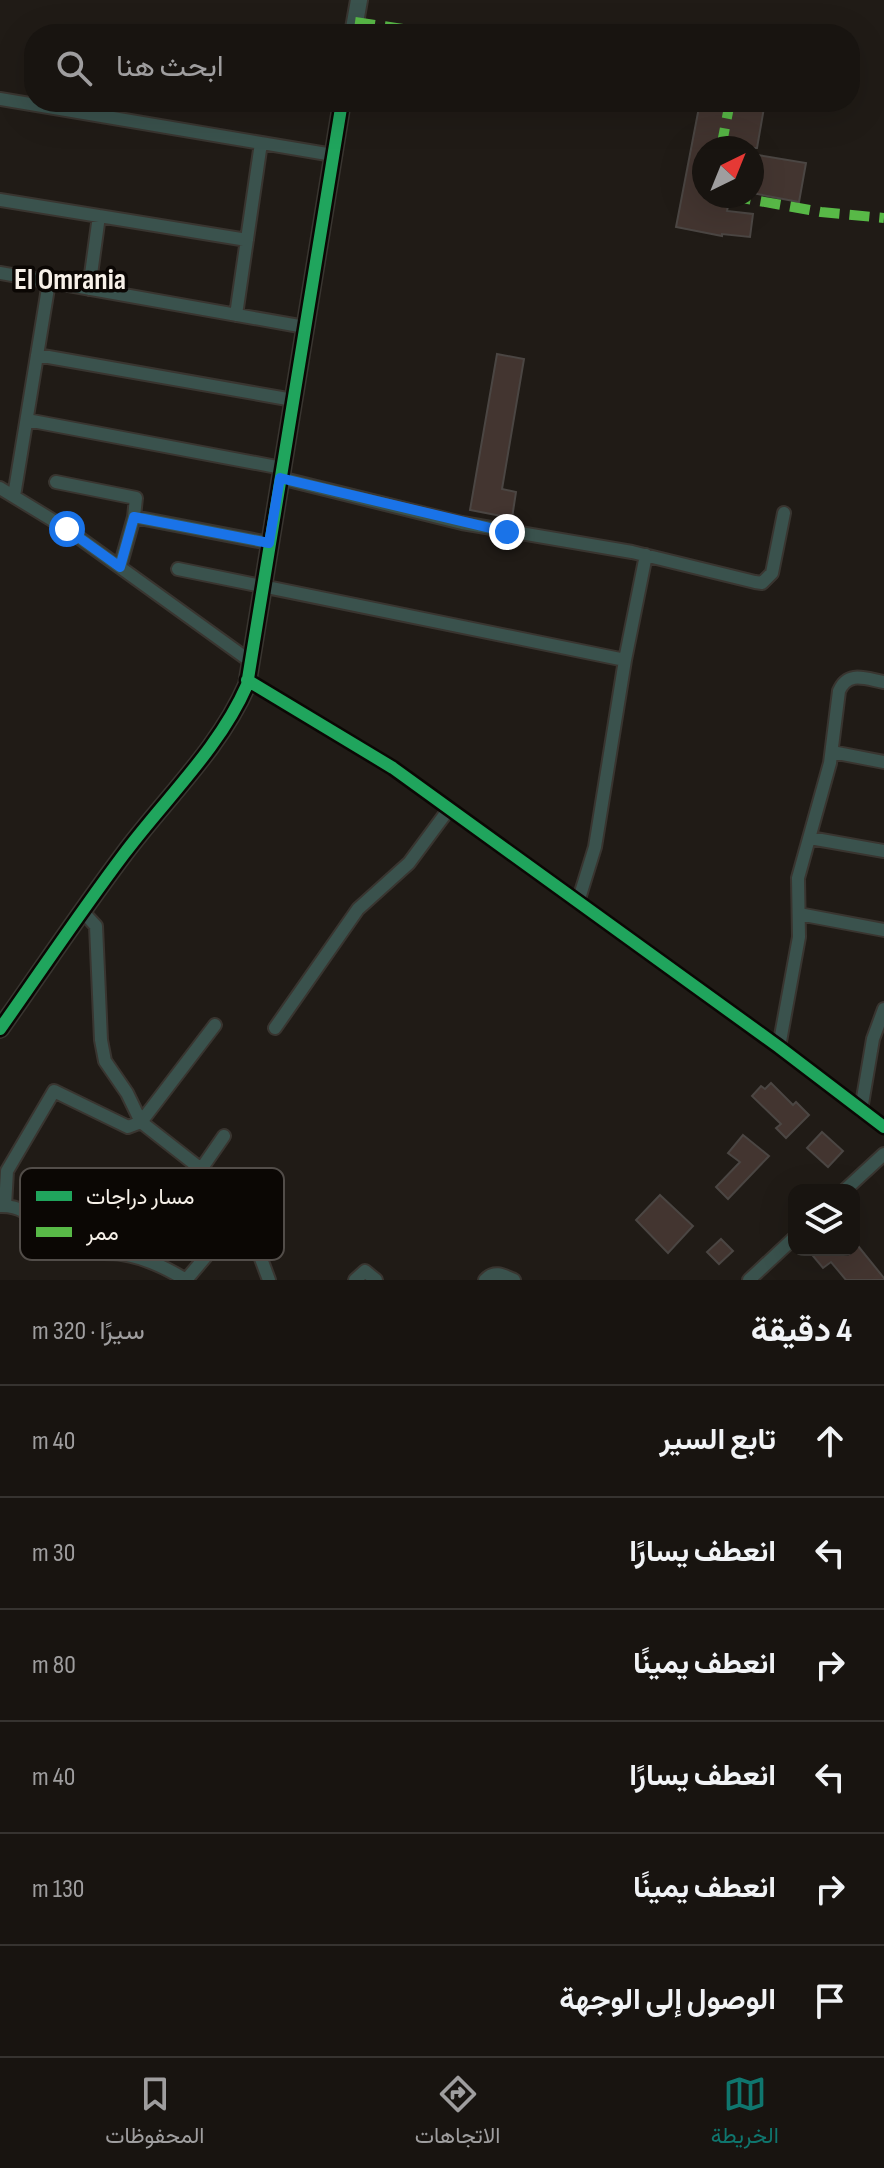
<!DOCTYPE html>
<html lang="ar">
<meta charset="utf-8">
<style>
body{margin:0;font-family:"Sofia Sans Condensed",Vazirmatn,sans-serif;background:#211d19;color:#f1f3f6;direction:rtl}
.controls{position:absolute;right:24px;bottom:24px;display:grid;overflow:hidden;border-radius:16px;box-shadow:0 8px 32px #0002}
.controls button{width:72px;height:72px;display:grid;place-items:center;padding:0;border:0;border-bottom:2px solid #363330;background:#181410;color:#f1f3f6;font:40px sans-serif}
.compass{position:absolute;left:692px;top:136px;width:72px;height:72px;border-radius:50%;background:#181410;box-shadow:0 8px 32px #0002;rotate:43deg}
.stop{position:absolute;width:24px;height:24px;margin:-18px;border:6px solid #1a73e8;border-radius:50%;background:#fff}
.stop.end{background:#1a73e8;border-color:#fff;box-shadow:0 2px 8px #0008}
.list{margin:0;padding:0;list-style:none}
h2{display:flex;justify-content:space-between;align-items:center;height:104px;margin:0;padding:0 32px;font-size:34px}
h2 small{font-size:26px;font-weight:400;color:#9f9e9f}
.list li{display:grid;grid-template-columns:52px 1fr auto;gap:24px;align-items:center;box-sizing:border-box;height:112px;padding:0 32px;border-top:2px solid #363330}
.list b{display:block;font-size:30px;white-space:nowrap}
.list em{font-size:26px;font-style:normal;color:#9f9e9f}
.icon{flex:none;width:44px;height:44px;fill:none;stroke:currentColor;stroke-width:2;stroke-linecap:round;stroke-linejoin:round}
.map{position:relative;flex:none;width:884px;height:1280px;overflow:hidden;direction:ltr}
.search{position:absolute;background:#181410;box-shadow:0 8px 32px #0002;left:24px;right:24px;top:24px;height:88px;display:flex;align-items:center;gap:20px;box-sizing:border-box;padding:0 28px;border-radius:32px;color:#9f9e9f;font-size:30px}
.sheet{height:776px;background:#181410}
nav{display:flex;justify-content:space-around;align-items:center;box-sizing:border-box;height:112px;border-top:2px solid #363330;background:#181410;font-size:22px;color:#9f9e9f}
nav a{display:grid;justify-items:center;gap:4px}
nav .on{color:#0f766e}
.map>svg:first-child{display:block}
.building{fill:#433530;stroke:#4b4643;stroke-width:2}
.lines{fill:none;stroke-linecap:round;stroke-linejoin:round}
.minor-casing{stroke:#393530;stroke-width:16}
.tertiary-casing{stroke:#393530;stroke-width:20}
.minor{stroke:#3a524d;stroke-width:12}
.tertiary{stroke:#3a524d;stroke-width:16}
.quiet{stroke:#58b947;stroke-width:10;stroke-dasharray:20 10;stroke-linecap:butt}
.cycleway-casing{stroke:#0b0704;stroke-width:17}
.cycleway{stroke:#20a55d;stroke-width:12}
.route{stroke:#1a73e8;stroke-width:10}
.labels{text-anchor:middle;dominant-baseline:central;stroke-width:7;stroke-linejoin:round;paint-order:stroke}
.quarter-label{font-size:30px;font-weight:bold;fill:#f7f1e9;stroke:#0b0704}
.key{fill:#0b0704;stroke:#524d49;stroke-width:2}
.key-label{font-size:22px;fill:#f7f1e9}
</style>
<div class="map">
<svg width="884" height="1280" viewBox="0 0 884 1280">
<rect width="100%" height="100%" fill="#201b16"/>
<path class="building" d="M700,102h65l-8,46h-53v48l25,5 -2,10 26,3 -3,23 -28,-3v2l-46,-9z
M752,154l54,9 -7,39 -47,-9z
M497,354l27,5 -22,130 14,3 -4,26 -42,-8z
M771,1083l22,22 3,-3 13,13 -23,23 -10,-10 5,-4 -29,-28 9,-10 4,3z
M822,1132l21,19 -15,16 -21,-19z
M743,1135l26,21 -41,43 -12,-12 24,-25 -12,-9z
M660,1195l33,31 -25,27 -32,-33z
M721,1239l12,12 -14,13 -12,-12z
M854,1241l30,37v2h-38l-15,-18 -8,6 -15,-18h46z"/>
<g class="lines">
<g class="minor-casing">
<path id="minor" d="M0,99l333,56
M0,200l247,40
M0,273l305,54
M89,289l10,-73
M236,315l25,-172
M37,355l256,45
M27,420l255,48
M280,478l182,45 170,29 123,30 7,1 10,-10 12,-60
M56,482l80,16 -2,19 -14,50
M0,488l67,41 183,132
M14,496l35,-214
M134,517l135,26
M178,569l447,91
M247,680l146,88 386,279 105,80
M832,752l52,10
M810,838l74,13
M578,902l17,-55 30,-187 21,-105
M799,914l85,16
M275,1028l83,-119 51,-46 40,-54
M779,1047l20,-110 -1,-59 32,-115 9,-72c9,-21 27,-12 45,-9
M861,1110l12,-71 11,-30
M224,1136l-38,55 43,38
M201,1169l-60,-47 74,-97
M845,1190l39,-36
M0,1206c35,-1 35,26 60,40 19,11 42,5 62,8 21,3 46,15 64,26
M5,1206l2,-35 47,-80 74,36 13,-5 -14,-29 -22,-32 -4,-21 -5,-114 -13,-14
M186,1280l43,-51 31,27 9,24
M355,1280l10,-9 11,9
M485,1280c9,-10 18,-5 29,0
M749,1280l45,-42"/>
</g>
<g class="tertiary-casing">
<path id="tertiary" d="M353,34l6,-34
M0,1029c41,-58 81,-118 124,-175 41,-55 95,-105 123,-169l95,-583"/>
</g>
<use href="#minor" class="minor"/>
<use href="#tertiary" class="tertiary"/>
<path class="quiet" d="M355,22l83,12
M721,148l9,-46
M731,196l90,16 63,6"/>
<g class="cycleway-casing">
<path id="cycleway" d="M247,680l146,88 386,279 105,80
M0,1029c41,-58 81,-118 124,-175 41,-55 95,-105 123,-169l95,-583"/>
</g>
<use href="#cycleway" class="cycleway"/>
</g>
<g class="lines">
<path class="route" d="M67,529l53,38 14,-50 135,26 11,-65 227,54"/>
</g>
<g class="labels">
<g class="quarter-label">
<text x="70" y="280">El Omrania</text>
</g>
</g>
<rect x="20" y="1168" width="264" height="92" rx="12" class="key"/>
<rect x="36" y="1191" width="36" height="10" fill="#20a55d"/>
<rect x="36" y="1227" width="36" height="10" fill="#58b947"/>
<g class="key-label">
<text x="86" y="1204">مسار دراجات</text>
<text x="86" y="1240">ممر</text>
</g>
</svg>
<div class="controls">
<button><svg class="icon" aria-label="layers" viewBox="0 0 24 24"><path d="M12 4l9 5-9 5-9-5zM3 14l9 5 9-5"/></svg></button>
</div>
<svg class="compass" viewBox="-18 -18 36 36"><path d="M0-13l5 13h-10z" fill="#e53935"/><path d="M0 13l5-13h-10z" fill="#9f9e9f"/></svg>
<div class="stop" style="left:67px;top:529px"></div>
<div class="stop end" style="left:507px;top:532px"></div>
<div class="search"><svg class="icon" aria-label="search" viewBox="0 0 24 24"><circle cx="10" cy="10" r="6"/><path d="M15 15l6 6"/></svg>ابحث هنا</div>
</div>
<section class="sheet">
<h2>4 دقيقة<small>سيرًا · 320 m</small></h2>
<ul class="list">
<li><svg class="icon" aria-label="ahead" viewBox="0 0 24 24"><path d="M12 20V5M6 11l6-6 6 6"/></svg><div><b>تابع السير</b></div><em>40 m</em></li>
<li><svg class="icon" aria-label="left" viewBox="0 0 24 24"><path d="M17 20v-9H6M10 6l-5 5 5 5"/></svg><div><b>انعطف يسارًا</b></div><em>30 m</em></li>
<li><svg class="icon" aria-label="right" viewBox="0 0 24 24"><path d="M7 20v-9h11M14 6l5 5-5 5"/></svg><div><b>انعطف يمينًا</b></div><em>80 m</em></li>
<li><svg class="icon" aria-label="left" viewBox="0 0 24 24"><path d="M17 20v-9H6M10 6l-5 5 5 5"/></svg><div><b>انعطف يسارًا</b></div><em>40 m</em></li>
<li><svg class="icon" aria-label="right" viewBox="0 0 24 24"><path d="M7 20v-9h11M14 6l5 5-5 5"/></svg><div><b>انعطف يمينًا</b></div><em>130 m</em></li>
<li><svg class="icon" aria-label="arrive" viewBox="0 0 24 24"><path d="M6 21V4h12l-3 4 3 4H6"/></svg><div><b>الوصول إلى الوجهة</b></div></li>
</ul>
</section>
<nav>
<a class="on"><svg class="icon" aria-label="map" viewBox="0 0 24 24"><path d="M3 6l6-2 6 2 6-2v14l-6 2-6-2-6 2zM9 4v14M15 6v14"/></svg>الخريطة</a>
<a><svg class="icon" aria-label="directions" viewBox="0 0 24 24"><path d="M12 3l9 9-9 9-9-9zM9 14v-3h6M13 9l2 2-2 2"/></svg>الاتجاهات</a>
<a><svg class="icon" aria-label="saved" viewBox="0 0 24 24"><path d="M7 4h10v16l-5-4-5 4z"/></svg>المحفوظات</a>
</nav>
